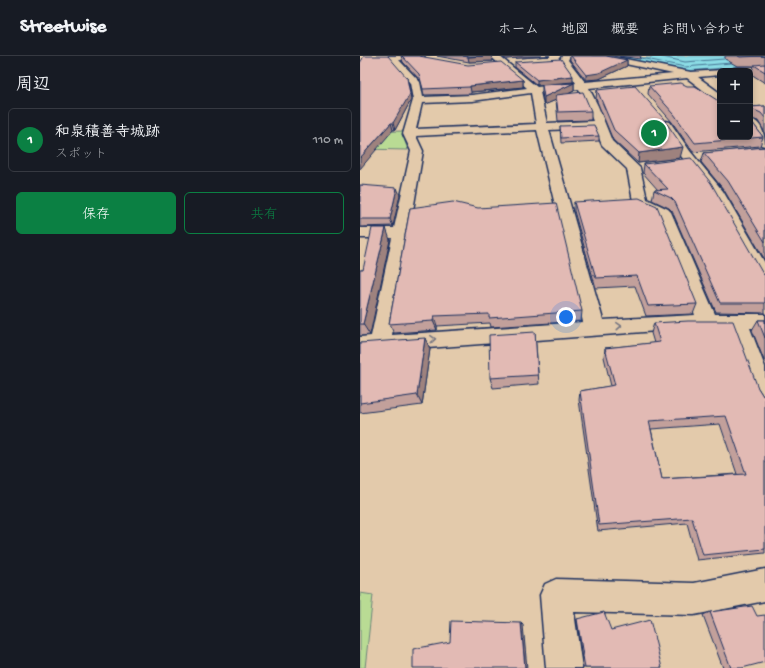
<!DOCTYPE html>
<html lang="ja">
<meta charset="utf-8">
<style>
body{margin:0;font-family:"Gochi Hand","Klee One",sans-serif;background:#20242c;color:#f1f3f6}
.controls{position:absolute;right:12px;top:12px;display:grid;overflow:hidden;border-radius:6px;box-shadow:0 2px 6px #0003}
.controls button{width:36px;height:36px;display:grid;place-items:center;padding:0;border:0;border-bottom:1px solid #363941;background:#171b24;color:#f1f3f6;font:20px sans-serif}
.you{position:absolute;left:206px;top:261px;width:14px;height:14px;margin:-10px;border:3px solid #fff;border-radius:50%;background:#1a73e8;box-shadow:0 0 0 6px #1a73e833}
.badge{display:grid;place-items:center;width:26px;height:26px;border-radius:50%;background:#0b8043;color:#fff;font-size:13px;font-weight:700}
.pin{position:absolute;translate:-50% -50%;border:2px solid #fff;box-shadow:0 1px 4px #0006}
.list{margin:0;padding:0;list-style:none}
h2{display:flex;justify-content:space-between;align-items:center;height:52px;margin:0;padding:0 16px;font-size:17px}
h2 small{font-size:13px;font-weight:400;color:#9ea1a6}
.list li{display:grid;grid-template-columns:26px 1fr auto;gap:12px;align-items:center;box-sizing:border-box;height:64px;margin:0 8px 8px;padding:0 8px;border:1px solid #363941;border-radius:6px}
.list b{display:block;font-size:15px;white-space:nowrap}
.list p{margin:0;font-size:13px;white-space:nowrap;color:#9ea1a6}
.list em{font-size:13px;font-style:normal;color:#9ea1a6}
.actions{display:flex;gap:8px;padding:12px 16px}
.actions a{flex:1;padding:9px 0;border:1px solid #0b8043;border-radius:6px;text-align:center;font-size:14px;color:#0b8043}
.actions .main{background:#0b8043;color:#fff}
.map{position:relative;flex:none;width:405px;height:612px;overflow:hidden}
header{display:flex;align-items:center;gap:24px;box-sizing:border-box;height:56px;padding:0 20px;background:#171b24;border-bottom:1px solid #363941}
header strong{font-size:19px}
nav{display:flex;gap:22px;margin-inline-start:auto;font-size:14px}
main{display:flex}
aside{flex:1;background:#171b24}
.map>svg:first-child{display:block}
.green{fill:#b9db94;stroke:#6a8579}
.water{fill:#8bdce5;stroke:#5e97af}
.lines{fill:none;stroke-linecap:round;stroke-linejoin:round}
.shore{stroke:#487494;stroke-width:1}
.minor-casing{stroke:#1b2f5e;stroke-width:3}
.minor{fill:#e3caab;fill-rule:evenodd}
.wall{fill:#c2a09b;stroke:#1b2f5e;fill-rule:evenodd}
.shaded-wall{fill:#9e827e;stroke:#1b2f5e}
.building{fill:#e2bab4;stroke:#1b2f5e;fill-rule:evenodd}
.oneway{stroke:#757581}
</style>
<header>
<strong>Streetwise</strong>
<nav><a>ホーム</a><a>地図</a><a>概要</a><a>お問い合わせ</a></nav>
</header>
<main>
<aside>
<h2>周辺<small></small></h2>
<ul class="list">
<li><span class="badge">1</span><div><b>和泉積善寺城跡</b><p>スポット</p></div><em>110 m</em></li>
</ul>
<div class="actions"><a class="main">保存</a><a>共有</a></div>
</aside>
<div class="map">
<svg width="405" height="612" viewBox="0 0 405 612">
<rect width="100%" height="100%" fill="#e3caab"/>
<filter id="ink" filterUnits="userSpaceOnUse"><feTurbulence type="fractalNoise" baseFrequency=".025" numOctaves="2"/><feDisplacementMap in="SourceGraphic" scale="8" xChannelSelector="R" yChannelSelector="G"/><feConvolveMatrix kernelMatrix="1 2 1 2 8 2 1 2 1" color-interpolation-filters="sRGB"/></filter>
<g filter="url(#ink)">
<path class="green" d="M44,75l-1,5 5,14 -48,-1v-17z
M0,537l13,2 -8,73h-5z"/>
<path class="water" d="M291,0h114v9l-81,6 -65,-14 32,1z"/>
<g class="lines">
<path class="shore" d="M298,0l27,6 39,-3
M281,2l44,9 46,-4"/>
<g class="minor-casing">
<path id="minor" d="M29,0h35l1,2 -4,3 -22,-1 21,22 3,15 49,-2 55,-7 -37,-32h9l38,31 39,-4 -16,-23 2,-4h8l-2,4 17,22 88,-8 -76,-16 -4,-2h17l81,16 32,-2 -3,1v4l-22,2 22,16v8l-4,-1 -29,-22 -98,10 9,18 14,35 28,27 7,31 21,10 3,3 44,102h50v14h-15l15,39v39l-8,-3 -4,-7 -24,-67h-45l-324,24v-16l11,-1 21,-98h-32v-10h34l17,-77 -8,-17 10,-34 -3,-17 -21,-24zM219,33l14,32 -46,2 -7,-31zM171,37l5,31 -120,5 6,-26 50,-2zM235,72l7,17 25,24 6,32 2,3 21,11 39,100 -92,5 -54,-190zM177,74l46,192 -191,13 31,-184 -7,-15z
M405,10v6l-15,1v-2h-20l4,-3z
M390,63c12,2 15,17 15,27l-4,-1 -11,-15z
M306,65l4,1 20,29 33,40 42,72v22l-6,-2 -50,-91 -28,-36 -21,-32 2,-2z
M405,513v32l-71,14 -120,-3 8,56h-36l-6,-73 5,-11 11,-5 138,4z"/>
</g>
<use href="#minor" class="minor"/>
</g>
<path class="wall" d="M4,0l43,22 4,22 -16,30h-2z
M41,0l122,24v7l-52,5v2l-47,1 -3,-14 -18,-19z
M77,0h55l1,5 -24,1z
M141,0h49l-45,3z
M210,0h36l21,4v6l-28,13 -13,1 -16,-20z
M259,0h22l-1,3z
M365,0h40v27l-14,-9 3,-8h-17l-12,-7z
M155,6l58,20 -36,3 -22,-18z
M214,27v8l-6,3 23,17v9l-33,1 -2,-21 -12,5 -2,-12v-8z
M289,30l71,51 30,-30 15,-1v30l-2,-7 -5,-8 -6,-2v3l11,15 -3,9 -67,6 -21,-30 -24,-28z
M237,34l83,68 -42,5 -25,-23 -17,-41z
M200,70l39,10v5l-38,2z
M405,91v113l-41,-70 -23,-28 3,-9z
M284,108l119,110 2,1v38l-49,-1 -44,-101 -3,-3 -17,-8 2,-10h4l-15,-17z
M0,129l40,10 -7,31 -33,1z
M214,146l123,102 -4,10 -47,2 -11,-30 -39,2 -22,-77z
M50,152l172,103 -1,10 -90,6 -1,-4 -53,3v4l-43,3 -5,-9z
M30,184l-20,95 -10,1v-66h3z
M398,264h7v43l-13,-33z
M294,267l104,65 5,8h2v157l-68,7 -10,-37 -89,8 -19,-131 1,-9 31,-5 -7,-29 1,-9 49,-5 -3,-10zM360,368l17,50 -75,5 -11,-50z
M175,276l4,52 -46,4 -3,-10z
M0,287l70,6 -8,56 -62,8z
M350,556l32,56h-19l-20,-53z
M217,563l34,11 51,38h-79l-6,-47z"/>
<path class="shaded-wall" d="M123,0h9l1,5 -24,1 -1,-5z
M145,0h45l-45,3z
M267,4v6l-28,13 -13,1v-5z
M213,20v6l-36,3v-5z
M47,22l4,22 -16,30 -2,-7z
M163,24v7l-52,5 -1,-6z
M214,27v8l-17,8 -1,-4v5l-12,5v-8z
M31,67l2,7 -33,39v-11z
M323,91l-3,11 -42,5 1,-10z
M37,132l3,7 -7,31 -3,-7z
M26,172l4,12 -20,95 -7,-11z
M74,260l3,10v4l-4,-9z
M65,282l5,11 -8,56 -5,-10z
M161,567l2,2 4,43h-2z"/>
<path class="building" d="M4,0h24l19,22 3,16 -17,29h-2l-31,35v-95z
M42,0h17l49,9 33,-3 22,18 -53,6v1l-47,2 -4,-15z
M103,0h20l-15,1z
M211,0h35l21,4 -28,13 -13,2z
M378,0h27l-25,1z
M201,3l12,17 -36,4 -22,-18z
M405,8v8l-11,-7z
M214,27l-30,14 -2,-12z
M321,27l6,3h8l25,16v35h30v-30l15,-1v12l-4,-5 -9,-4v13l11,15 -68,6 -21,-29 -25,-28z
M275,30l28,32 20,29 -44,6 -25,-23 -17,-40z
M223,36l8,19 -33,1 -2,-17z
M234,69l5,11 -38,2 -1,-12z
M405,91v95l-37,-61 -24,-28z
M331,102l20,25 52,91 2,1v28h-45l-45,-101 -4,-4 -17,-8 14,-1 -24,-25z
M0,129l37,3 -7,31h-30z
M279,142l18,8 40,98 -49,2 -11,-30 -41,2 -22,-76z
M93,146l25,6 78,-5 26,108 -93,7v-4l-55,2 -1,5 -44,3 21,-116z
M12,172h14l-23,96h-3v-54h3z
M398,264h7v18z
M328,265h45l25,67 5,8h2v153l-62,6 -11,-37 -93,7 -19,-134 35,-6 -10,-37 55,-6 -6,-19zM366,360l20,58 -84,5 -13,-58z
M175,276l3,43 -48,3 -1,-43z
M65,282l-8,57 -57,8v-60z
M392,550l5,10 8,-1v47l-23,6h-11l-21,-56z
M244,556l7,18 39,-10 12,48h-77l-8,-49z
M91,565l70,2 4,45h-112v-19l37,-7z"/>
<defs><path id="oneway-chevron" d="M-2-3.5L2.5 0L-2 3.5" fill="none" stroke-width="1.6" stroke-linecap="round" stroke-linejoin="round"/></defs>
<g class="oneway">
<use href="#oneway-chevron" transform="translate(259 270) rotate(-4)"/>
<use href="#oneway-chevron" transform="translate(73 283) rotate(-4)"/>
</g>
</g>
</svg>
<div class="controls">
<button>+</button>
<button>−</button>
</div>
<div class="you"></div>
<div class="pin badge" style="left:294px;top:77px">1</div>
</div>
</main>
